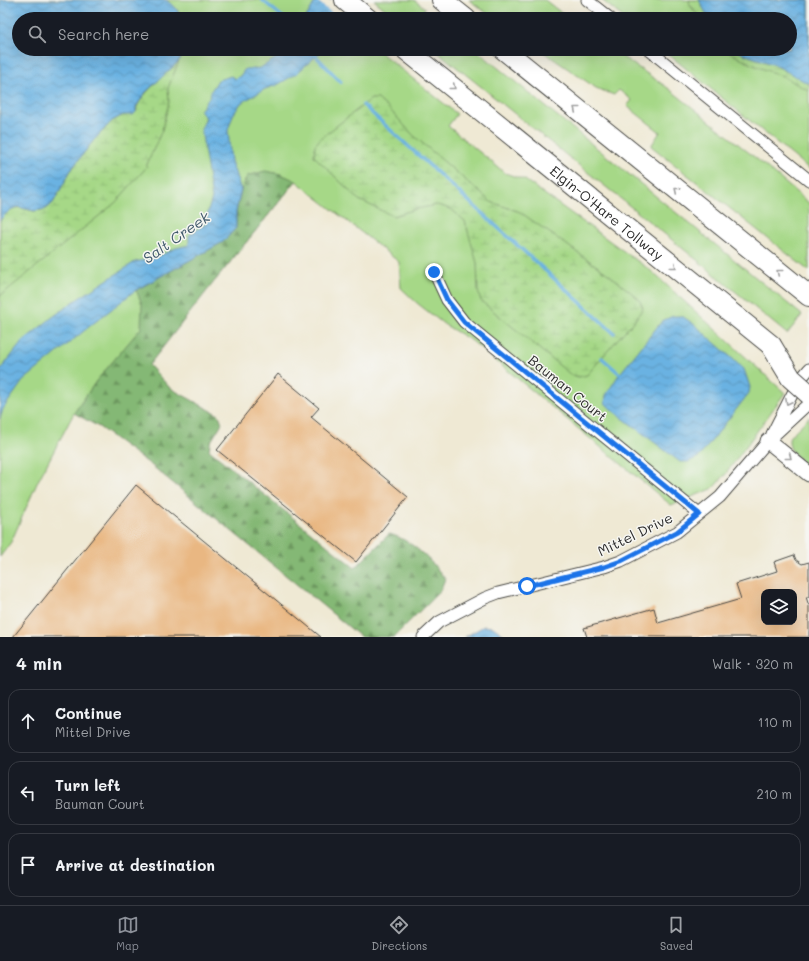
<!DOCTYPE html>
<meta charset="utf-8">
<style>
body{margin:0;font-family:Mali,sans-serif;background:#20242c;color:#f1f3f6}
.controls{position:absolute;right:12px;bottom:12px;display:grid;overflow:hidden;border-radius:8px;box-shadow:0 4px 16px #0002}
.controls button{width:36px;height:36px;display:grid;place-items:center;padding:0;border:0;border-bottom:1px solid #363941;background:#171b24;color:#f1f3f6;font:20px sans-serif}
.stop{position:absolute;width:12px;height:12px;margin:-9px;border:3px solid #1a73e8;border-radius:50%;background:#fff}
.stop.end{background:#1a73e8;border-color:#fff;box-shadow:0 1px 4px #0008}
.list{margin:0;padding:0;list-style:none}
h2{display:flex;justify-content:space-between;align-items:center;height:52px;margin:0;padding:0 16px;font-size:17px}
h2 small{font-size:13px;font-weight:400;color:#9ea1a6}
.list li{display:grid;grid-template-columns:26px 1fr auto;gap:12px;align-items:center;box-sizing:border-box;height:64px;margin:0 8px 8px;padding:0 8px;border:1px solid #363941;border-radius:12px}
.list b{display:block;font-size:15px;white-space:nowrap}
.list p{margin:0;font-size:13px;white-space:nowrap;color:#9ea1a6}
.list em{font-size:13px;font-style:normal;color:#9ea1a6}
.icon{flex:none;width:22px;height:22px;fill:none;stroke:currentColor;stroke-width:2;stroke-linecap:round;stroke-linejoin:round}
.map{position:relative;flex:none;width:809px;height:637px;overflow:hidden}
.search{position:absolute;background:#171b24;box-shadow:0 4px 16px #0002;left:12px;right:12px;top:12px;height:44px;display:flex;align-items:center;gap:10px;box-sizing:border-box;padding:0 14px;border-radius:22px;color:#9ea1a6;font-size:15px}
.sheet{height:268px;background:#171b24}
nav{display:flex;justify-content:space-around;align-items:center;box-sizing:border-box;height:56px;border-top:1px solid #363941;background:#171b24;font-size:11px;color:#9ea1a6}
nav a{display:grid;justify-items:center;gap:2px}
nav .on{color:#8c9099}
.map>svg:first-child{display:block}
.green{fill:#a6d887;stroke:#688259}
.forest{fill:url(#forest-firs);stroke:#587250}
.wetland{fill:url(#wetland-marsh);stroke:#688259}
.water{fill:url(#water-waves);stroke:#4b6e86}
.pier{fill:#efe9d4}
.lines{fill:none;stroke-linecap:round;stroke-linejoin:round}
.stream{stroke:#6bb2e2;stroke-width:3.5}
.building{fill:#e9b782;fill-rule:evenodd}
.minor-casing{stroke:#484844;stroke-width:13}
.secondary-casing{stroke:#484844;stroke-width:17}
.motorway-casing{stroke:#484844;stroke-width:22}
.minor{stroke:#fff;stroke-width:11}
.secondary{stroke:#fff;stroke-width:15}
.motorway{stroke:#fff;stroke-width:20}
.motorway-bridge-casing{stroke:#484844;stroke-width:22;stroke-linecap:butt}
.motorway-bridge{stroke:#fff;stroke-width:20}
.oneway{stroke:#a0a0a0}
.route{stroke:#1a73e8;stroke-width:5}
.labels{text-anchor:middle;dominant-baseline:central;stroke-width:3;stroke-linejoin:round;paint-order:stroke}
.street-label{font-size:14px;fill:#2b2b2b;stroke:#f6f6f2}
.water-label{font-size:15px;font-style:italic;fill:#415a6b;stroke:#f6f6f2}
</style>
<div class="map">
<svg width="809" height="637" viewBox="0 0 809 637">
<defs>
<pattern id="forest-firs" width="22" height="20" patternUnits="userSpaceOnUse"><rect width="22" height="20" fill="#84b874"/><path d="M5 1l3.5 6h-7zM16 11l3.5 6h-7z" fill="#6c965f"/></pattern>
<pattern id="wetland-marsh" width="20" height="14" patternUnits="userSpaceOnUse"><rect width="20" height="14" fill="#a6d887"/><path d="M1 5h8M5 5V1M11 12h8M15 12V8" fill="none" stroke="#8fba75"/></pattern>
<pattern id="water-waves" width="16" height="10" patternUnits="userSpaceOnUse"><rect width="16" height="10" fill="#6bb2e2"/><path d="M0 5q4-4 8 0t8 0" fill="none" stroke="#5891b7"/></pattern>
</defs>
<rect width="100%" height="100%" fill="#f6f6f2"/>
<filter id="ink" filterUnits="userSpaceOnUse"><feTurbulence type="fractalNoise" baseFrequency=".025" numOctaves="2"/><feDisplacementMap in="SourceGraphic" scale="8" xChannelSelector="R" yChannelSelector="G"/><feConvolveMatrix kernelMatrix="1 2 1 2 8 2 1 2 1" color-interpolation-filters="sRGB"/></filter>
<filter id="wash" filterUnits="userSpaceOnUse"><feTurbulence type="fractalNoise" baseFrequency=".012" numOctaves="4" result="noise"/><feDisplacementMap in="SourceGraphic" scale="16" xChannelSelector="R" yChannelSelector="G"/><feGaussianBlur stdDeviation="0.9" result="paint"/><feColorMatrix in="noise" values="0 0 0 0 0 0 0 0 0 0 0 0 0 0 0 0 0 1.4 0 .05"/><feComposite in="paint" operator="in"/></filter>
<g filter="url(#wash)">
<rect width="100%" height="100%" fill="#efe9d4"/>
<path class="green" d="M0,0h316l24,19h-321v30h357l81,65 -9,12 57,47 20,7 125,90 135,123 -60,82 -13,14 -41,16 -199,-164 -27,-16 -28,-22 -16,-15 -2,-26 -103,-81 -82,101 -117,98 -23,33 -36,68 -27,61 -11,15z
M374,0h40l11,8 -9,11h-19z
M469,0h76l24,19h-74z
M602,0h207v169l-147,-120h128v-30h-165z
M434,49h41l327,266 -15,19 -90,-74z
M539,49h72l57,39 89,71 52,44v68l-158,-125 9,-14 -33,-26 5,-6 -13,-10 -5,5 -18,-7z
M809,417v51c-9,-9 -24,-18 -19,-32z"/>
<path class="forest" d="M265,171l16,3 15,7 -82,101 -65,83 21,23 49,27 3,8 -12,20 -1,7 146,118 34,-34c22,5 43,27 56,45l-5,12 -46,46h-33l-210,-172 -52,-38 -25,-14 23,-33 44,-52 1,-24 -6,-14 87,-48 13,-14v-16l5,-22 6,-14z"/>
<path class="wetland" d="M689,0h120v91c-9,-5 -18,-10 -27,-15 -20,-8 -39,-13 -56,-27h64v-30h-90l-10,-14z
M179,61l-11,27 1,14 -7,28 -17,39 -30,34 -115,93v-75l1,-2 9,-9 8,-3 16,4 12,-2 7,-6 18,-33 22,-29 19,-20 11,-6 13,-3c0,-14 32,-41 43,-51z
M371,99h7l14,13 21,23 78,67 29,10 91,64 28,23 4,9 -10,15 -10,10 -36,42 -8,2 -8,-2 -90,-74 -3,-10 -1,-28 -12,-42 -14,-12 -14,-4 -21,4 -23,7 -34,-16 -45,-44 1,-11 6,-7z"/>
<path class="water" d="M0,0h166l10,8 6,11h-163v30h167l-7,12 -34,32 -9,14v5l-3,3h-10l-11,6 -19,20 -22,29 -18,33 -7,6 -12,2 -16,-4 -8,3 -9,9 -1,2z
M316,0h34l-15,19h-30z
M699,0h110v84l-34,-19 -32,-11 -8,-5h55v-30h-81z
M285,49h39l-28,25 -19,11 -12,4 -24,14 -8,12 -5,15 3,31 10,29 -5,22v16l-13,14 -87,48 -46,36 -67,55 -20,28 -3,10v-49l23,-29 31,-25 22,-16 59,-38 20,-4 21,-10 13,-3v-10l18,-12 1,-12 4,-13 -11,-69 5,-11 -6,-7 10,-15 1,-5 7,-11 13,-4 4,3 5,-3 5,-7 15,-1 15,-9z
M673,316h9l13,9 49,44 6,18 -1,6 -50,64 -11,5h-8l-68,-52 -7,-7 1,-8 12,-19 44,-55z
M484,626l9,1 14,10h-42z"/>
<path class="pier" d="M316,0h36l-14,18z"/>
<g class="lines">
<path class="stream" d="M262,0l23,19
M309,49l32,33
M363,105l251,228
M602,358l18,16"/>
</g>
<g id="blocks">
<path class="building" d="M278,374l41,34 -8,9 97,80 -52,65 -139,-112z
M136,485l185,152h-308z
M794,555l2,5 6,4 7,-2v35h-3l3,9v31h-222l-3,-9 70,-20 4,15 83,-24 -5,-15 41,-13 -3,-9zM764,592h30v30h-30z"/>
</g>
</g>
<g filter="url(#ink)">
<use href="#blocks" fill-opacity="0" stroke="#484844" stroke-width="1"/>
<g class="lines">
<g class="minor-casing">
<path id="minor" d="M587,0l24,19
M648,49l161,131
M434,272l13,28 17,22 235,192
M772,434l27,-53 10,-12
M423,637l16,-15 46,-24 13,-5 106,-26 17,-6 56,-29 43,-35 48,-56 41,-38"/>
</g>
<g class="secondary-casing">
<path id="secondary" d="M768,441l41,33"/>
</g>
<g class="motorway-casing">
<g id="motorway">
<path d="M345,0l23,19"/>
<path d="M442,0l24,19"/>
<path id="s1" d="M405,49l366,296"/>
<path d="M503,49l306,247"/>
</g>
</g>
<use href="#minor" class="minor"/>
<use href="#secondary" class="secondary"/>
<use href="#motorway" class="motorway"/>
<g class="motorway-bridge-casing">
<path id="motorway-bridge" d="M771,345l20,33 18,16"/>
</g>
<use href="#motorway-bridge" class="motorway-bridge"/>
</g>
<defs><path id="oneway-chevron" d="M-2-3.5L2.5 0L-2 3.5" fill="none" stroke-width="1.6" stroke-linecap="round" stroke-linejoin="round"/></defs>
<g class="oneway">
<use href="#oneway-chevron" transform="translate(453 87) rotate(39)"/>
<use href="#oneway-chevron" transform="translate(576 109) rotate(-141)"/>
<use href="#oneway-chevron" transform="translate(677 190) rotate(-141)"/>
<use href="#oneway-chevron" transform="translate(674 266) rotate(39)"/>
<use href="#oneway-chevron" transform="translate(779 272) rotate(-141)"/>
<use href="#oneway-chevron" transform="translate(788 402) rotate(117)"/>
<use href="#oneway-chevron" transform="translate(789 457) rotate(38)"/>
</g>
</g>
<g class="lines" filter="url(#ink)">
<path class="route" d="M434,272l13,28 17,22 235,192 -22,18 -56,29 -17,6 -77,19"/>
</g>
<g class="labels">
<g class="street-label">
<text stroke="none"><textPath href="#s1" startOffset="260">Elgin-O'Hare Tollway</textPath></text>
<text transform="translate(568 388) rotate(39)">Bauman Court</text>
<text transform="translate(635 534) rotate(-26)">Mittel Drive</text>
</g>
<g class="water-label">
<text transform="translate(176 237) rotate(-35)">Salt Creek</text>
</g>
</g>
</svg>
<div class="controls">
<button><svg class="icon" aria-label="layers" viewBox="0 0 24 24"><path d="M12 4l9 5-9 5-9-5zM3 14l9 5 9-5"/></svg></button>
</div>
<div class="stop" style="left:527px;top:586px"></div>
<div class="stop end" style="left:434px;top:272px"></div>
<div class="search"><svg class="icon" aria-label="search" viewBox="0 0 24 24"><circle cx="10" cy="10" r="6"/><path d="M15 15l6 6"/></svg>Search here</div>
</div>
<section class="sheet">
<h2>4 min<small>Walk · 320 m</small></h2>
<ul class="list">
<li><svg class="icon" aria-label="ahead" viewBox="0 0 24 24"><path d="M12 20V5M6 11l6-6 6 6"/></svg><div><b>Continue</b><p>Mittel Drive</p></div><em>110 m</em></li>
<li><svg class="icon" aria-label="left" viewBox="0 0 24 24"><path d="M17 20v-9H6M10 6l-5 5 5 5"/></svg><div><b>Turn left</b><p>Bauman Court</p></div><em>210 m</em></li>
<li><svg class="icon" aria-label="arrive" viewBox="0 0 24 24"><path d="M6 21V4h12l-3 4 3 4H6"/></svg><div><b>Arrive at destination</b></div></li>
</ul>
</section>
<nav>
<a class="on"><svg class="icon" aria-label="map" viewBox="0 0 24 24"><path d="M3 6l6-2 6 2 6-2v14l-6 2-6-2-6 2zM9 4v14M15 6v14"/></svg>Map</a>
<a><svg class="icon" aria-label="directions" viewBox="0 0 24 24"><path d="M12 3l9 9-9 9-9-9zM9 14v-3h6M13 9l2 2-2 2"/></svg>Directions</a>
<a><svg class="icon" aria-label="saved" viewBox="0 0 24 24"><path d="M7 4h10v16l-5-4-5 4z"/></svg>Saved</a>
</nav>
